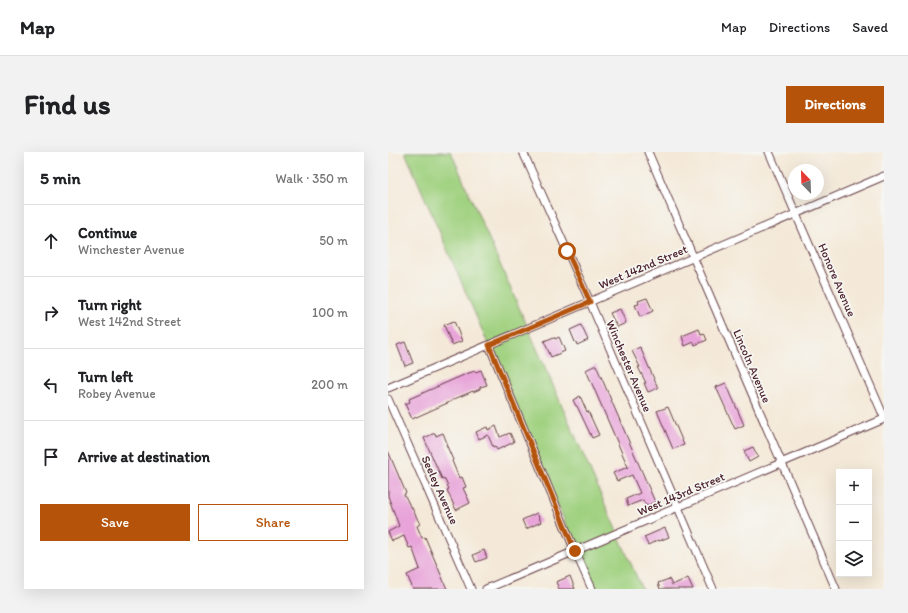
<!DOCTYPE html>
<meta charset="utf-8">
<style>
body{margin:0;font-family:Itim,sans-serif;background:#f2f2f2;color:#202124}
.controls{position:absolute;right:12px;bottom:12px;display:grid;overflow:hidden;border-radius:0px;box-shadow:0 4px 16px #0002}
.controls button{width:36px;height:36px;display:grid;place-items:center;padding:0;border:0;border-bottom:1px solid #e0e0e0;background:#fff;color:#202124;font:20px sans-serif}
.compass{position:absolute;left:400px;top:12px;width:36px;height:36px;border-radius:50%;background:#fff;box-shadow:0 4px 16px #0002;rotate:337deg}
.stop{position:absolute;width:12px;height:12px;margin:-9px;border:3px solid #b45309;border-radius:50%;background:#fff}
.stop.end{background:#b45309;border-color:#fff;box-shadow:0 1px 4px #0008}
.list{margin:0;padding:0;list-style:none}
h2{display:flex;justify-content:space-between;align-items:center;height:52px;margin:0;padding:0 16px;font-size:17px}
h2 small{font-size:13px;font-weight:400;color:#757577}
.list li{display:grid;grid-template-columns:26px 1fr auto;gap:12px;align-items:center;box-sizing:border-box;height:72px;padding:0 16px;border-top:1px solid #e0e0e0}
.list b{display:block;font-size:15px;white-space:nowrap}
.list p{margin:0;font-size:13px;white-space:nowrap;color:#757577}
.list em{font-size:13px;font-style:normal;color:#757577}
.actions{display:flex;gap:8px;padding:12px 16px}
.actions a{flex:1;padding:9px 0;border:1px solid #b45309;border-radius:0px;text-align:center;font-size:14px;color:#b45309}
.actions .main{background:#b45309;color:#fff}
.icon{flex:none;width:22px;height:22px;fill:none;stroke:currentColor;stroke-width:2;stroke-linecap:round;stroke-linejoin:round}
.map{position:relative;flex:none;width:496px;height:437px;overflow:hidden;border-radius:0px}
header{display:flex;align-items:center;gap:24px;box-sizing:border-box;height:56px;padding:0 20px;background:#fff;border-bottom:1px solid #e0e0e0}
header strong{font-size:19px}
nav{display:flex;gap:22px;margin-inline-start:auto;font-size:14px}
.intro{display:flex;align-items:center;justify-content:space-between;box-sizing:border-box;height:96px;padding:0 24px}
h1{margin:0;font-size:28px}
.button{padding:10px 18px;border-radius:0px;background:#b45309;color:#fff;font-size:14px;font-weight:700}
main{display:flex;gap:24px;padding:0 24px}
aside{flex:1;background:#fff;border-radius:0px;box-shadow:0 4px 16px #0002}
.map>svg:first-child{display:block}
.green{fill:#a0d180;stroke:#757856}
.building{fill:#e8a4d9}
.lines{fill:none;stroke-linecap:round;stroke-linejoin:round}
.street-casing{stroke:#643d45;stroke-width:9}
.street{stroke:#fff;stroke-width:7}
.route{stroke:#b45309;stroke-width:5}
.labels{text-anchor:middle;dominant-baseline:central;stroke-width:3.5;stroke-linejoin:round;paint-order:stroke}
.street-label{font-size:12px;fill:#4a1f2b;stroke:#f6f6f2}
</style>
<header>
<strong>Map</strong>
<nav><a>Map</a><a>Directions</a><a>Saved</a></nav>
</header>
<div class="intro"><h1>Find us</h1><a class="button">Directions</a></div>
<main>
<aside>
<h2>5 min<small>Walk · 350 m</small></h2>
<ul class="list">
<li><svg class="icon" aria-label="ahead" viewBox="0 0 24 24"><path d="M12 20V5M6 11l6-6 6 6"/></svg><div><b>Continue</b><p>Winchester Avenue</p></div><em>50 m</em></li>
<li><svg class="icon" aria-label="right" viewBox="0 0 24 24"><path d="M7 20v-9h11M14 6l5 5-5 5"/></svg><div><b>Turn right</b><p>West 142nd Street</p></div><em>100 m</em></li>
<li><svg class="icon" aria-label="left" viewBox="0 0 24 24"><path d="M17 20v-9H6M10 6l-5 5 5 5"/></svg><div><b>Turn left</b><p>Robey Avenue</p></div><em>200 m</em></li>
<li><svg class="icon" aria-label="arrive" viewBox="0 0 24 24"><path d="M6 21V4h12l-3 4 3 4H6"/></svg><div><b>Arrive at destination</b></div></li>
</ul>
<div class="actions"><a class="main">Save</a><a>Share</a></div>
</aside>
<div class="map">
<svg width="496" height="437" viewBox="0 0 496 437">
<rect width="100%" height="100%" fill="#f6f6f2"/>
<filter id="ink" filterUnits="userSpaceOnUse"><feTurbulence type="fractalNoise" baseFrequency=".025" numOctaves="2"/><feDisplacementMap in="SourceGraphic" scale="8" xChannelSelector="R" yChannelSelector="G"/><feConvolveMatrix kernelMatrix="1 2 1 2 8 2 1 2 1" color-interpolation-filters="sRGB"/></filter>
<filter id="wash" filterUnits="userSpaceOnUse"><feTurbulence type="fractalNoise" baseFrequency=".012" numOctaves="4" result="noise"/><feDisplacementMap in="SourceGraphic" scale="16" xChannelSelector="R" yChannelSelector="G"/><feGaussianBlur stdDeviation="0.9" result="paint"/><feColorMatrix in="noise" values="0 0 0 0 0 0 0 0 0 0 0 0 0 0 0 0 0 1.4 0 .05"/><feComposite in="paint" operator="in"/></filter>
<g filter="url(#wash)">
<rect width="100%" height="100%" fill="#f4e9d8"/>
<path class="green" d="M17,0h46l191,437h-48z"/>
<g id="blocks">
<path class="building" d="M259,146l6,13 -13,6 -5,-12 4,-1 -1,-3z
M232,157l6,14 -9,4 -7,-14z
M66,169l8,20 -10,4 -8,-20z
M193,173l7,15 -11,5 -1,-3h-1l-5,-12z
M311,177l2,5 3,-1 3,7 -12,5 -1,-3 -9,4 -3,-10z
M166,185l1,2 4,-2 6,14 -14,6 -7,-16z
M17,190l8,21 -8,3 -8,-21z
M252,195l18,41 -10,4 -4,-9h2l-8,-16h2l-8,-16z
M208,213l59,137 -9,4 -3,-6 -15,6 -2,-7 14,-6 -8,-18 -15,6 -4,-8 15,-6 -42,-97z
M93,218l6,15 -7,2v2l-7,3v-1l-21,9v1l-40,18 -7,-15 5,-2 -1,-3 57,-25 9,-3 1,1z
M338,231l18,42 -9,4 -19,-42z
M192,244l7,16 1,-1 11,24 -7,3 -15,-32h-1l-3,-6z
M280,255l16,38 -11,4 -16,-38z
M108,274l4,11 10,-4 4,9 -17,8 -2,-4 -2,1 -5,-12 -9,4 -3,-7 11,-5 1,3z
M47,281l1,3 7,-3 4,10 -1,1 7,16 -1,1 7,17 3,-1 4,10 -3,1 7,15 -14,7 -9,-20 2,-1 -5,-11 -2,1 -18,-41z
M365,295l5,10 -9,5 -5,-11z
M0,299l18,42 -2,1 6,12h1l9,18 -3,2 5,12 3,-1 22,52h-34l-6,-14 13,-6 -8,-22 -3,1 -5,-12 -12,5 -4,-9 11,-6 -11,-30z
M149,361l4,9 -15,7 -4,-9z
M277,376l4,9 -10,4 -1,-1 -10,5 -4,-8z
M96,398l3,8 -11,4 -3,-7z
M182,424l5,13h-16l-3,-7z
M300,426l5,11h-33l-2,-6 11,-4 3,6z"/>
</g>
</g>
<g filter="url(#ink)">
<use href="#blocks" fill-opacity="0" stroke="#643d45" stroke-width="1"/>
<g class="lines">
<g class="street-casing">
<path id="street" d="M135,0l67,150 123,287
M260,0l188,437
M381,0l115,265
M101,193l86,206 17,38
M0,236l496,-212
M0,247l83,190
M98,437l398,-170"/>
</g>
<use href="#street" class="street"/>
</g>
</g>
<g class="lines" filter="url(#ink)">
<path class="route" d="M179,99l23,51 -101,43 86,206"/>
</g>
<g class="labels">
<g class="street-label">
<text transform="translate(255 115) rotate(-23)">West 142nd Street</text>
<text transform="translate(449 128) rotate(67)">Honore Avenue</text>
<text transform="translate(241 214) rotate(67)">Winchester Avenue</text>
<text transform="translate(364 214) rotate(67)">Lincoln Avenue</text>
<text transform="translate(52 338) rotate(66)">Seeley Avenue</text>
<text transform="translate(293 342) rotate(-23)">West 143rd Street</text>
</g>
</g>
</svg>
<div class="controls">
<button>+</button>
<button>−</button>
<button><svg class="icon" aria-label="layers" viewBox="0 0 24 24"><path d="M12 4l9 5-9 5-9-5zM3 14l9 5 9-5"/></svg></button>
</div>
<svg class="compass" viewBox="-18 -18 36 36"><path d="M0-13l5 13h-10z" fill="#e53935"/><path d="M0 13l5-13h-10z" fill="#757577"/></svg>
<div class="stop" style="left:179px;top:99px"></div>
<div class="stop end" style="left:187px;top:399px"></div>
</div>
</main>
